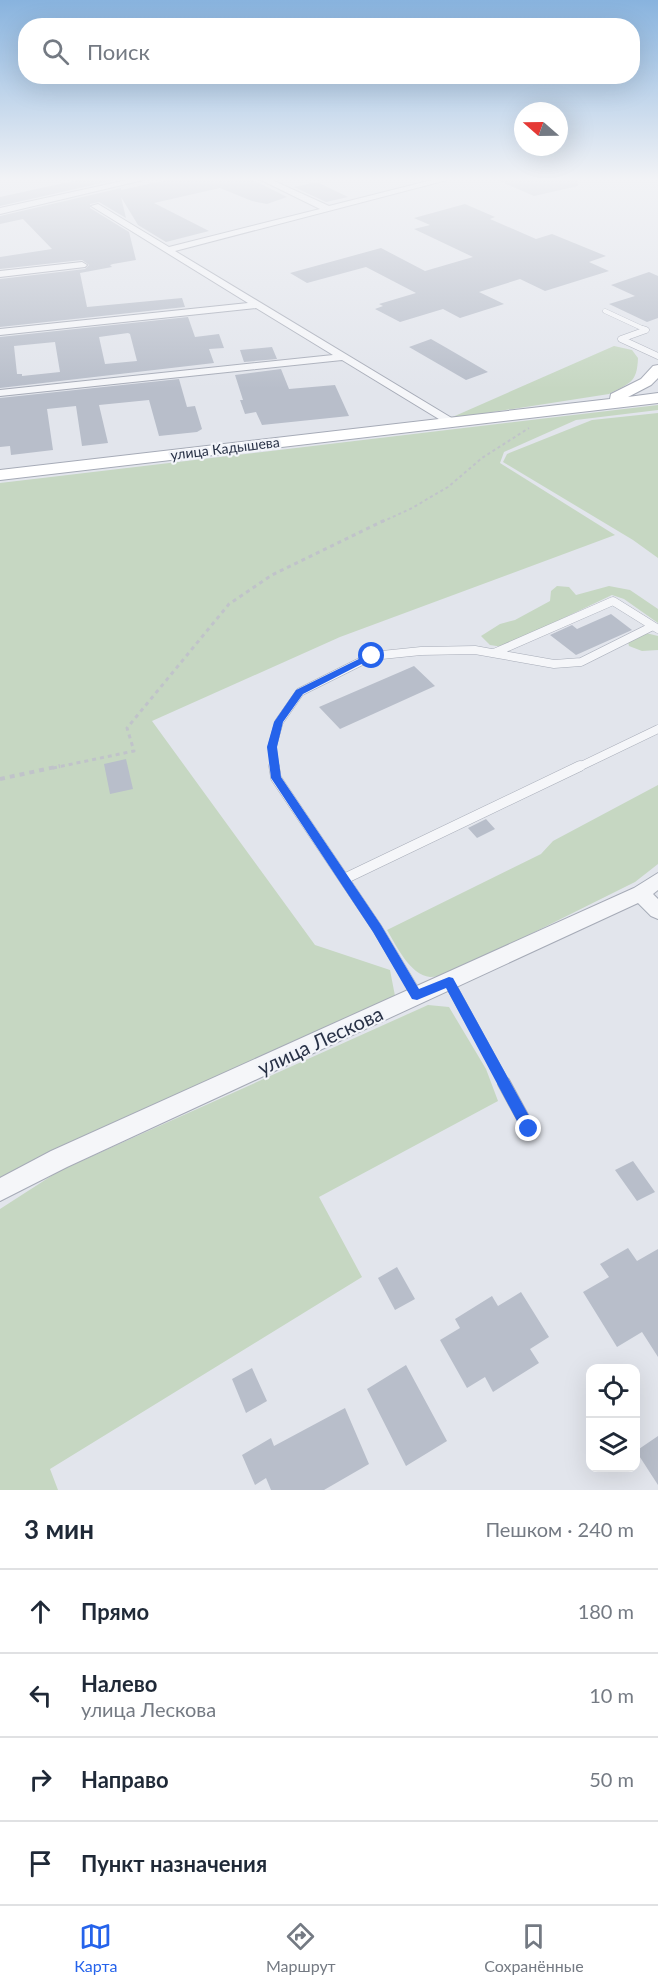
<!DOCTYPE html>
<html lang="ru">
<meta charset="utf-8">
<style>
body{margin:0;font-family:Lato,sans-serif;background:#f2f2f3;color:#1f2937}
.controls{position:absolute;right:18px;bottom:18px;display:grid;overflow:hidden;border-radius:12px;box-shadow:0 6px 24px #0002}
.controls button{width:54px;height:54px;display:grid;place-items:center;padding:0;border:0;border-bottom:2px solid #e0e1e3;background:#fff;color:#1f2937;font:30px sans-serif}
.compass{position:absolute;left:514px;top:102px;width:54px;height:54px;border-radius:50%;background:#fff;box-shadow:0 6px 24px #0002;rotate:290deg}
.stop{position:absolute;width:18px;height:18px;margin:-14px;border:4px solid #2563eb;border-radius:50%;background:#fff}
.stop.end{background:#2563eb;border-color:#fff;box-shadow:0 2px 6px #0008}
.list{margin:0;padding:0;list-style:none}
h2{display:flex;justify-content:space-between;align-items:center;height:78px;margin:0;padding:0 24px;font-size:26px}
h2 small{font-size:20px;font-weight:400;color:#747a83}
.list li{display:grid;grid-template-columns:39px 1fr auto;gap:18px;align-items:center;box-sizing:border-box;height:84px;padding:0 24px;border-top:2px solid #e0e1e3}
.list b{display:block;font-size:22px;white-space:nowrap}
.list p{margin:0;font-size:20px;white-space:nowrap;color:#747a83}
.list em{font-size:20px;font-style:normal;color:#747a83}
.icon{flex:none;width:33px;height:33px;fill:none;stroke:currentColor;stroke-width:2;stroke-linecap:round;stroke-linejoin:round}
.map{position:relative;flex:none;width:658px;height:1490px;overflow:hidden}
.search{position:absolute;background:#fff;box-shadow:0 6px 24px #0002;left:18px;right:18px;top:18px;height:66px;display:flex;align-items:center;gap:15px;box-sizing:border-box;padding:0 21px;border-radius:24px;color:#747a83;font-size:22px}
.sheet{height:414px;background:#fff}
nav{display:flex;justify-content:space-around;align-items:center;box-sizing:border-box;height:84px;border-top:2px solid #e0e1e3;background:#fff;font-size:16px;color:#747a83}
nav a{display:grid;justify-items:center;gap:3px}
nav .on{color:#2563eb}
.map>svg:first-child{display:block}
.green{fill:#c6d7c2}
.building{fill:#b8beca;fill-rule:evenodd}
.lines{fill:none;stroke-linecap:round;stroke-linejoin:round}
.lane-far4-casing{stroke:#a6abb7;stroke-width:5}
.lane-far3-casing{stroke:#a6abb7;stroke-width:7}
.lane-far2-casing{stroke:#a6abb7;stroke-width:9}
.lane-far1-casing{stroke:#a6abb7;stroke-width:11}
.lane-casing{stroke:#a6abb7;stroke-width:14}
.street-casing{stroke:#a6abb7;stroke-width:2}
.secondary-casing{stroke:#a6abb7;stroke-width:2}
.path-far2{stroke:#c0c3ca;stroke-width:2;stroke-dasharray:3 3;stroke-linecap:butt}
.path-far1{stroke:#c0c3ca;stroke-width:3;stroke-dasharray:4 4;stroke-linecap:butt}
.path{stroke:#c0c3ca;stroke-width:4;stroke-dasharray:5 5;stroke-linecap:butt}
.lane-far4{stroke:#f5f6f9;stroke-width:4.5}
.lane-far3{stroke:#f5f6f9;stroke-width:6}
.lane-far2{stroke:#f5f6f9;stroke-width:8}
.lane-far1{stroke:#f5f6f9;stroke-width:10}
.lane{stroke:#f5f6f9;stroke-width:12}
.street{fill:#f5f6f9;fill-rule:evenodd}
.secondary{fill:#fff;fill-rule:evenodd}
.route{fill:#2563eb}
.labels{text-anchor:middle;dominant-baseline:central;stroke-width:4.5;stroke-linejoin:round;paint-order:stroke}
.far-street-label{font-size:14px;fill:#283146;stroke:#f2f4f9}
.near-street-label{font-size:20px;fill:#283146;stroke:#f2f4f9}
</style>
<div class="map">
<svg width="658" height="1490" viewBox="0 0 658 1490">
<rect width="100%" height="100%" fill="#e2e5ec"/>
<path class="green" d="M614,346l18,4 6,8c-1,25 -8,25 -29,36l-161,25z
M658,405v5l-82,10 -72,32 -4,11 115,72 -275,102 -188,84 163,224 75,25 5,26 -395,183v-696z
M658,413v145l-25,-18 -130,-78 4,-8 85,-34z
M557,586l12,1 7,8 33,-9 21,4 28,19v14l-34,-24 -12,-4 -109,52 -13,-2 -9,-9 19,-12 15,-4 35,-19 1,-10z
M646,633l12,3v14l-16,1 -13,-5 -2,-8z
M658,785v79l-23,18 -185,92c-6,1 -14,3 -20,3 -20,-2 -34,-32 -43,-47l154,-76 12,-13z
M428,1005l21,2 37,62 12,32 -179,96 43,80 -312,192 8,21h-58v-281l59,-38z"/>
<path class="building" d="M78,180h37l-115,26v-9z
M167,180h86l34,17 -20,7 -15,-3 -32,-13 -66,15 55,28 -43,11 -28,-17 -17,-28 5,21 -27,-16 -9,2v4l39,24 7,28 -23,4 -3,1 2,2 -32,6 7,34 95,-9 3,9 -185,20v-48l85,-10 4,-4 -7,-5 -82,9v-12l52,-8 -29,-30 -23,5v-8l121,-28v2z
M497,180h80l1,6 -44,10z
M317,182l31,15 -22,5 -32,-15z
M465,204l30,13 -5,2 46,20 16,-5 54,22 -17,6 20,9 -64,20 -25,-12 -41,13 25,12 -44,14 -17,-9 -43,13 -25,-13 8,-3 -4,-2 37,-11 -50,-26 -59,16 -17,-10 91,-25 44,23 48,-14 -59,-28 16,-4 -16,-7z
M649,272l9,4v42l-11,4 -38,-18 26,-8 -24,-11z
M188,317l7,20 24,-3 5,14 -15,1 5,14 -214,25v-51zM128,333l2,1 7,27 -32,3 -6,-27zM55,342l5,30 -38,4v-2h-5l-3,-28z
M431,339l14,8 43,25 -22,8 -57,-33z
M272,347l5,12 -33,3 -4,-12z
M281,369l8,20 46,-4 14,31 -87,9 -6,-13 -11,2 -5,-14h3l-8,-25z
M179,379l8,28 8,-1 7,23 -5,3 -38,4 -10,-36 -50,5 9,38 -26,3 -6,-40 -29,3 6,41 -42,5 -1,-9 -10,1v-49z
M611,614l21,16 -56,25 -26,-20 22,-10 5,4z
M414,666l21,20 -95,43 -21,-22z
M126,759l7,30 -23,5 -6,-30z
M486,819l9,10 -18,9 -9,-10z
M633,1161l22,31 -18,9 -22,-31z
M628,1248l9,13 21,-12v108l-16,-25 -25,15 -34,-55 26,-15 -9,-13z
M397,1267l18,32 -20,11 -17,-32z
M521,1292l28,45 -19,12 9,14 -46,29 -8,-15 -18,11 -27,-48 20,-12 -5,-9 37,-23 6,10z
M406,1365l41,76 -41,25 -39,-77z
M252,1368l15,33 -21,12 -14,-34z
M345,1408l24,56 -45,26h-53l-5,-12 -11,7 -13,-30 29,-17 3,8z
M658,1436v49l-22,-34z"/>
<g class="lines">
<g class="lane-far4-casing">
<path id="lane-far4" d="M605,311l41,19"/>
</g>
<g class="lane-far3-casing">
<path id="lane-far3" d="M643,329l3,1 -25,9 37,17"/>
</g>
<g class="lane-far2-casing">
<path id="lane-far2" d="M494,653l119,-52 45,28
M275,768l-3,-21 7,-25 21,-30 72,-36 49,-5 54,-1 79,14 27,-2 70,-35
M577,768l81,-39"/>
</g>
<g class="lane-far1-casing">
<path id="lane-far1" d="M274,766l2,12 101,150 40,67
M344,879l236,-113
M449,982l56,102"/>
</g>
<g class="lane-casing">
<path id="lane" d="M504,1083l25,46"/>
</g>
<g class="street-casing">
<path id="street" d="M127,180h16l-143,34v-6z
M261,180h11l57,26 103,-26h15l-272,71 280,169v4h-8l-105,-64 -342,36v-6l333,-35 -77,-47 -256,27v-6l248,-26 -157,-97 7,-2 71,43 151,-38z
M82,262l5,3 -2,2 -85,10v-6z
M658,873v17l-5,4 5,5v20l-7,-3 -13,-13 -571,264 -67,34v-23l51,-27 583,-263z"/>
</g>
<g class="secondary-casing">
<path id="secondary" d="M658,365v13l-7,7 -23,12 30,-4v10l-658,77v-10l610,-71 1,-5 30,-15 12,-13z"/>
</g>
<path class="path-far2" d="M382,522l30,-14 36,-21 34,-29 47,-30"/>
<path class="path-far1" d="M53,768l81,-17 -7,-23 102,-124 43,-29 113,-55"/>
<path class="path" d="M0,779l60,-13"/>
<use href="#lane-far4" class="lane-far4"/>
<use href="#lane-far3" class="lane-far3"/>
<use href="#lane-far2" class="lane-far2"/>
<use href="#lane-far1" class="lane-far1"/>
<use href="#lane" class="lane"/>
<use href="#street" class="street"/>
<use href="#secondary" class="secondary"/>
</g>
<linearGradient id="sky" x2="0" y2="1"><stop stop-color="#88b3de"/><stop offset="0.46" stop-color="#f2f3f6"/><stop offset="1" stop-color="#f2f3f6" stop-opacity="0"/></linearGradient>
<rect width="658" height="389" fill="url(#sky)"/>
<path class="route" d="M369,654l8,2 -74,38 -20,28 -6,25 4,30 100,148 38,64 30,-12 4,1 81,147 1,4 -1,5 -5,1 -5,-1 -78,-146 -29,12 -5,-1 -39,-67 -102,-154 -4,-31 7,-25 22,-32z"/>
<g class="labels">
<g class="far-street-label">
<text transform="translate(225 448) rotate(-7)">улица Кадышева</text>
</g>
<g class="near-street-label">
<text transform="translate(320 1040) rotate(-25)">улица Лескова</text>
</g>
</g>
</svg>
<div class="controls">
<button><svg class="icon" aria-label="locate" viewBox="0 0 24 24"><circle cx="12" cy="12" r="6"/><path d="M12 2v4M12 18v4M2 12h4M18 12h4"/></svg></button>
<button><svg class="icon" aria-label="layers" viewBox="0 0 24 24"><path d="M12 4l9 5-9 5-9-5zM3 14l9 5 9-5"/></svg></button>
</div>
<svg class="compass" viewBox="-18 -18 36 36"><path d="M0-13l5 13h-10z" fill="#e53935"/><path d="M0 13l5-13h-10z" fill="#747a83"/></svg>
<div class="stop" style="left:372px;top:656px"></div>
<div class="stop end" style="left:529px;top:1129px"></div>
<div class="search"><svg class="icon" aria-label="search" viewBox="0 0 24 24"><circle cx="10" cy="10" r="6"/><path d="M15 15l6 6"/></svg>Поиск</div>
</div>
<section class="sheet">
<h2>3 мин<small>Пешком · 240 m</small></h2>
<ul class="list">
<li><svg class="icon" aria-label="ahead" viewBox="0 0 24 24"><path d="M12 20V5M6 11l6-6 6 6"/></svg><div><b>Прямо</b></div><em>180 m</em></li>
<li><svg class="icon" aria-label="left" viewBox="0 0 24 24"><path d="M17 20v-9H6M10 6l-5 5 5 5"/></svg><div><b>Налево</b><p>улица Лескова</p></div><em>10 m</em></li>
<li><svg class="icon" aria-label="right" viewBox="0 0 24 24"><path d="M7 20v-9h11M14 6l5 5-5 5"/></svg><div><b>Направо</b></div><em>50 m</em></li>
<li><svg class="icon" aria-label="arrive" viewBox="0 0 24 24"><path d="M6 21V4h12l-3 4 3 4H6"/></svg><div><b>Пункт назначения</b></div></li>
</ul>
</section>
<nav>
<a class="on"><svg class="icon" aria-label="map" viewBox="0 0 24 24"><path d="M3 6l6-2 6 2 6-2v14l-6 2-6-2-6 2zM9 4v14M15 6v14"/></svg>Карта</a>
<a><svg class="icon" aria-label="directions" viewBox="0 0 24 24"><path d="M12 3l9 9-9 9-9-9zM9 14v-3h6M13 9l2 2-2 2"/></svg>Маршрут</a>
<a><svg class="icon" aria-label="saved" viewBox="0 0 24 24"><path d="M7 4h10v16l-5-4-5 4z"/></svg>Сохранённые</a>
</nav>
